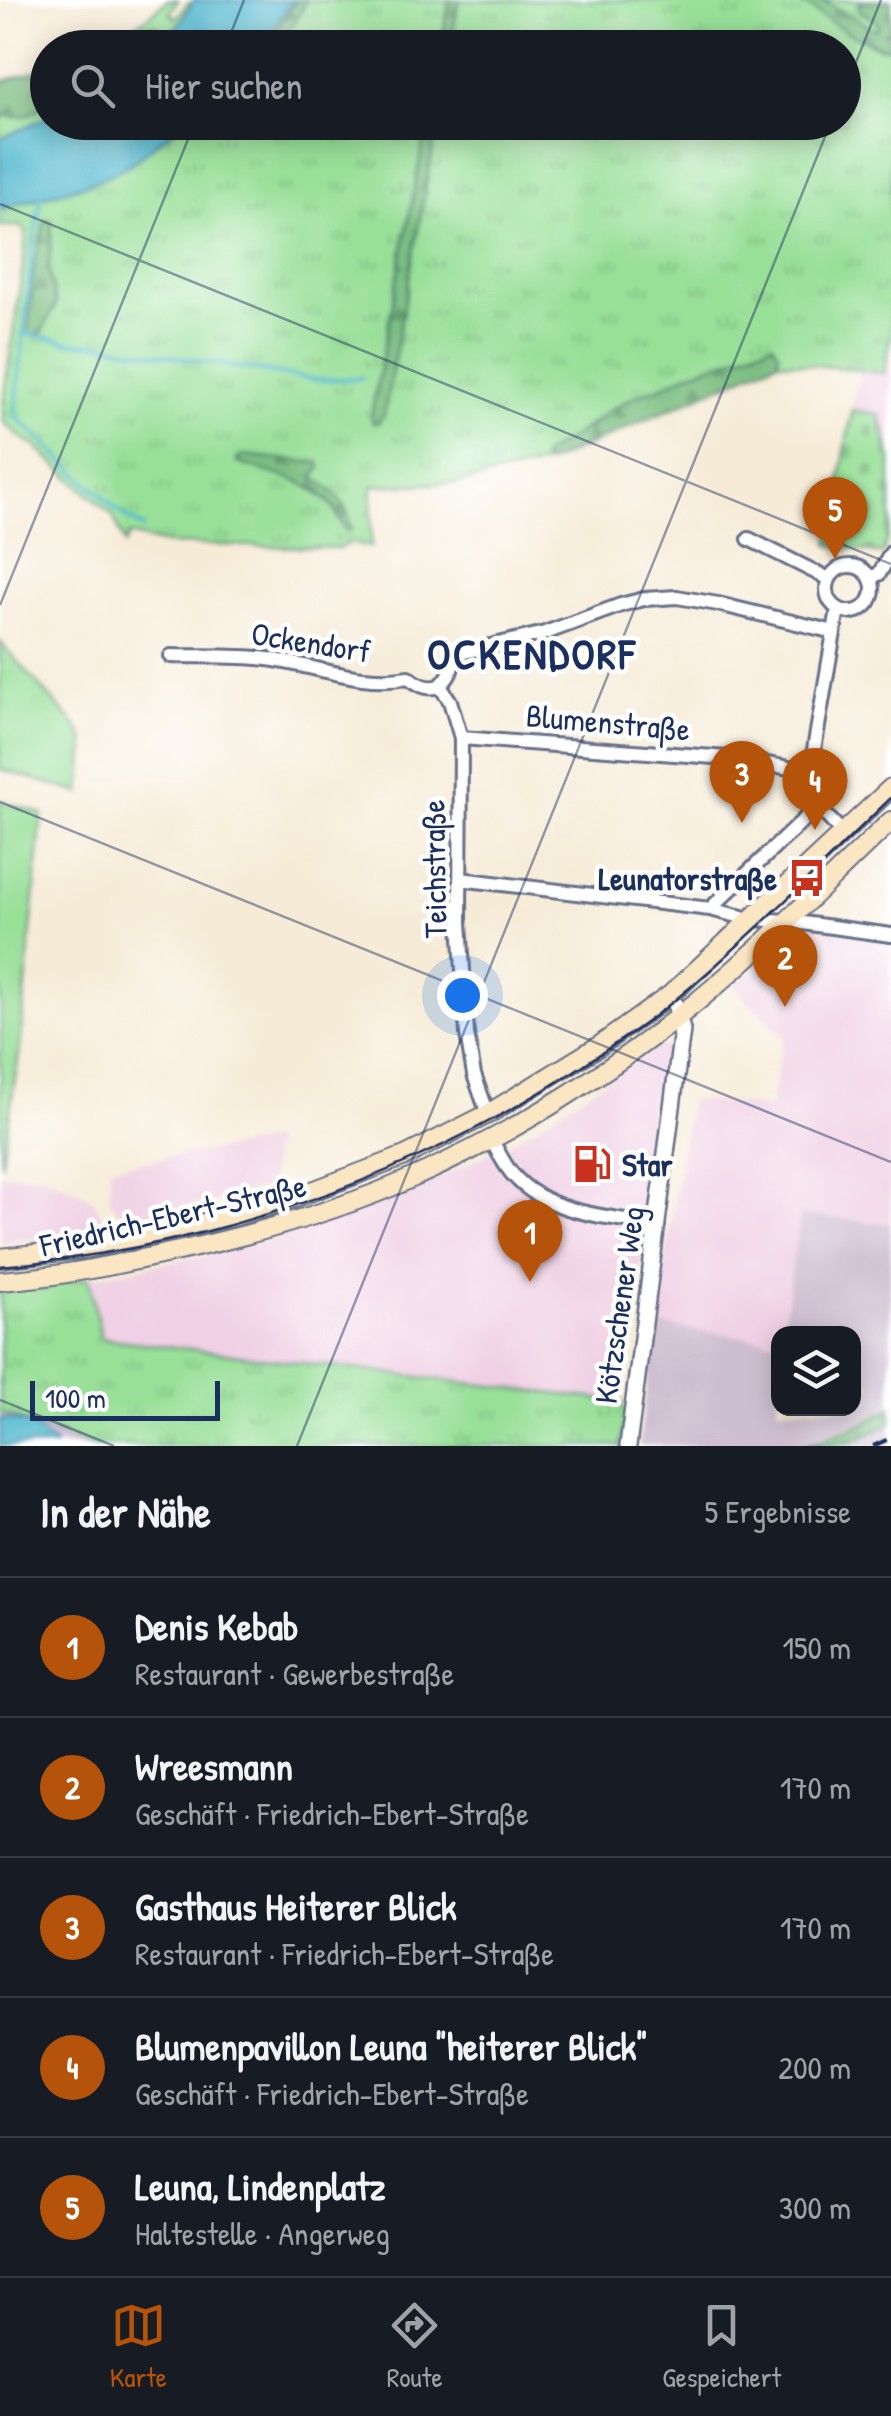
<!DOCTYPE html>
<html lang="de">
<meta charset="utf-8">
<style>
body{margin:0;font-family:"Patrick Hand",sans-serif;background:#242831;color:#f1f3f6}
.controls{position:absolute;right:30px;bottom:30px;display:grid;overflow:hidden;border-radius:20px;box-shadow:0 5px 25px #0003}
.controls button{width:90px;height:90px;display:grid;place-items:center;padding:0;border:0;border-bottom:2px solid #363941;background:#171b24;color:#f1f3f6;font:50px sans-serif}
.scale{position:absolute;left:30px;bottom:25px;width:190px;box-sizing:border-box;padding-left:10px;border:5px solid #1b2f5e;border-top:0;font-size:28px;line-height:35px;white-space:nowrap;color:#1b2f5e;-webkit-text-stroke:8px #fff;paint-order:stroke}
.you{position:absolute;left:462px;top:995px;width:35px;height:35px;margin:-25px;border:8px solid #fff;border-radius:50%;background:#1a73e8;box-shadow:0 0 0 15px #1a73e833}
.badge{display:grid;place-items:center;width:65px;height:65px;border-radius:50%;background:#b45309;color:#fff;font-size:32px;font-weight:700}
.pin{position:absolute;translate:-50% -82px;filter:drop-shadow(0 2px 5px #0008)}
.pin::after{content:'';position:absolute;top:52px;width:35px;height:30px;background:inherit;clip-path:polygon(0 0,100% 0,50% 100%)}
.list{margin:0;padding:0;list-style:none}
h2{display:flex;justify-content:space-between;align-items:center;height:130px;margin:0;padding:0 40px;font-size:42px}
h2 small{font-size:32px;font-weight:400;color:#9ea1a6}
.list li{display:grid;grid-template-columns:65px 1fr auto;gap:30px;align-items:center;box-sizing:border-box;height:140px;padding:0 40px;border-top:2px solid #363941}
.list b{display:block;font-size:38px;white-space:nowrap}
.list p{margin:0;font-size:32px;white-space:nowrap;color:#9ea1a6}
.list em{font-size:32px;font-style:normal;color:#9ea1a6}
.icon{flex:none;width:55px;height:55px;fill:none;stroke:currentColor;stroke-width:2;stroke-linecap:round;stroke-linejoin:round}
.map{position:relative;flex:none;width:891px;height:1446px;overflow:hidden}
.search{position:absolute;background:#171b24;box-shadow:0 5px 25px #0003;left:30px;right:30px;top:30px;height:110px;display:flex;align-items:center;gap:25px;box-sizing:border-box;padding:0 35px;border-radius:55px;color:#9ea1a6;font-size:38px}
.sheet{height:830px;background:#171b24}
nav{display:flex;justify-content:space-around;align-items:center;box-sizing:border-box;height:140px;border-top:2px solid #363941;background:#171b24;font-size:28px;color:#9ea1a6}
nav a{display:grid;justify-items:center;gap:5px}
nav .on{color:#b45309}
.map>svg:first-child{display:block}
.built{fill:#f0d0e4}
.industrial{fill:#cebed1}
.grass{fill:url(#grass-tufts);stroke:#5a877b;stroke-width:2.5;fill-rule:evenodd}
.forest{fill:url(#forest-firs);stroke:#4a766f;stroke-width:2.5}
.cemetery{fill:url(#cemetery-stones);stroke:#5a877b;stroke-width:2.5}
.garden{fill:#98df98;stroke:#5a877b;stroke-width:2.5}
.water{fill:#50b7ce;stroke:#367396;stroke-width:2.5}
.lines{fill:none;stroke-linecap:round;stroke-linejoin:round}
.stream{stroke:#50b7ce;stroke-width:4}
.minor-casing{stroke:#687188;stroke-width:18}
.tertiary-casing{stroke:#687188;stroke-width:20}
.secondary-casing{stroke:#687188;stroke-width:22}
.minor{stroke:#fff;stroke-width:12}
.tertiary{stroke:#fff;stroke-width:15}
.secondary{stroke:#fbe6c4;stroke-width:18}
.tram{stroke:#1b2f5e;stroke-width:2.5}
.rail{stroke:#1b2f5e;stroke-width:4;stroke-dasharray:15 8;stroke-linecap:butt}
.ticks{fill:none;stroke:#1b2f5e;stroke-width:2.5;stroke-opacity:0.45}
.labels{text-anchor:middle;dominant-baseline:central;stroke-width:9;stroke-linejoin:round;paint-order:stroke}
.street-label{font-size:32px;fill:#1b2f5e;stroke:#fff}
.poi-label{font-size:32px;font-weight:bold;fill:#1b2f5e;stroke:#fff;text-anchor:end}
.district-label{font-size:42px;font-weight:bold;letter-spacing:2.5px;fill:#1b2f5e;stroke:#fff}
</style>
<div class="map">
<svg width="891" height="1446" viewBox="0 0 891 1446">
<defs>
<pattern id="grass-tufts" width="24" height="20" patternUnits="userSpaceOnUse" patternTransform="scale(2.5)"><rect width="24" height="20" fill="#98df98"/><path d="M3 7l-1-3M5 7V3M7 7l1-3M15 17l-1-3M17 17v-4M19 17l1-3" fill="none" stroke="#82c085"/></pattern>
<pattern id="forest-firs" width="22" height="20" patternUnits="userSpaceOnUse" patternTransform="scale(2.5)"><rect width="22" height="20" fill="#7abe80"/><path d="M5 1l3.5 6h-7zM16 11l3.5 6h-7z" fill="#639b6c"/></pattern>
<pattern id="cemetery-stones" width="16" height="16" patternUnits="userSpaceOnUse" patternTransform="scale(2.5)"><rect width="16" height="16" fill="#98df98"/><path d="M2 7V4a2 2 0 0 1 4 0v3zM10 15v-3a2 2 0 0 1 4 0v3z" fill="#82c085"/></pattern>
</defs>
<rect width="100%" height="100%" fill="#fff"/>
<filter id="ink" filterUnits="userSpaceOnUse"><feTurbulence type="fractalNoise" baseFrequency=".01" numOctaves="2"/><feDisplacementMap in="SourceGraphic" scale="20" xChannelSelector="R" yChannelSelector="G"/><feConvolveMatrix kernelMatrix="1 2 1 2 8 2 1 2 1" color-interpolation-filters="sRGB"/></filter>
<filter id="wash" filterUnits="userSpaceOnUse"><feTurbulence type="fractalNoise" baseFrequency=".0048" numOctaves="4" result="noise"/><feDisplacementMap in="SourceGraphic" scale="40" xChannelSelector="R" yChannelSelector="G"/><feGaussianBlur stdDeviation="2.25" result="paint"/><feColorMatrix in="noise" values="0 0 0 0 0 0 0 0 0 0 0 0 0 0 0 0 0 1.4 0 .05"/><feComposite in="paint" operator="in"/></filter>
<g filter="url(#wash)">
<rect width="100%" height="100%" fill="#f6ebd7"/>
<path class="built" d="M891,335v122l-12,-43 -27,-4 8,-41 24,4z
M809,916l82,10v298l-91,-9 -22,126 -123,-16 35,-226 80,9 14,-71 -50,-51z
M660,1045l8,2v19l-46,336 -522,-64 -11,-60 150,-29 72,-23 116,-43 80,-38z
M273,1141l-4,46 -144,37 -15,-25v-32z
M0,1174l45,2 48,23 16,31 -109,13z"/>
<path class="industrial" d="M800,1215l91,9v180l-31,18 -62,24h-159l16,-121 123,16v67h76v-74l-73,-1z
M0,1413l94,33h-94z
M891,1423v23h-49l39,-16z"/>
<path class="grass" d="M167,0h11l-8,13 6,5 12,-15h4l-13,21 -17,14v-7l-7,-6 -11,1 -11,12 -23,9 -17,1c28,-13 52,-26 74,-48z
M294,0h4l-24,33 29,-24 3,-9h143l-8,47 -183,1z
M459,0h337l81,47 14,1v287l-7,38 -106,-12 1,-9 -23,-4 -20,10 -47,15 -28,14 -21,7 -29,15 -69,51 6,3 -89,20 -87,3 -1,61 -23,-4 -8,5 -175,-4 -36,-9 -4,9 -12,-28 -77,-69 -14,-9 -20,-17 1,-18 21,-145 2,-26 -6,-6h-20v-17l97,-28 33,-17 53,-41h244l-56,293 8,6 5,-8 53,-291 407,-1v-74l-394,-1zM45,221l7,3 -3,47 7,33 -14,28 -12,-34 5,-36zM272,459l47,4 -2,11 -5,3 39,52 -7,-1 -13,-24 -25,-19 -11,-5z
M822,0h48l-11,4 20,20 -2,7z
M47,102v15l-47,22v-18l3,-6c20,4 29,0 44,-13z
M89,1278l12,60 521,64 3,8 -4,36h-527l-94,-33v-126z"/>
<path class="forest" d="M298,0h8c-6,14 -14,30 -28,37l-4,-4z
M449,0h10l-9,47h-9z
M796,0h26l54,30 3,-6 -20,-14v-6l11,-4h21v33h-6l6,7v8c-36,-4 -64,-31 -95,-48z
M155,25l7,6v7l-10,9 -42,1 23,-10 11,-12z
M46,68l1,34c-17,13 -21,17 -44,13l-3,6v-39z
M427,123h10v3l-53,289 -6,7 -5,1 -2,-7z
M50,219l2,5 -3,47 7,33 -14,28 -10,4 -4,-5 7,-69 10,-42z
M773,343l6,9 -1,9 -230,102 -6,-3 2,-6 47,-28 20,-17 29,-15 21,-7 28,-14z
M244,455l75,8 2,5 -8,9c20,12 36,28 38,52l-4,2c-6,-8 -9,-19 -16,-27 -24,-27 -62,-29 -94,-42l1,-4z
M891,1407v16c-33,20 -51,23 -88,23l59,-22z"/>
<path class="cemetery" d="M852,410l27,4 12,43v66l-8,31 -54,-9z"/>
<path class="garden" d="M0,642l77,85 8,14 -4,52 -81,-24z
M0,801l42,13 -22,234 -19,117z"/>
<path class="water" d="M194,0h100l-36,47h-106l27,-23z
M47,117l1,5 135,1 -53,41 -33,17 -97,28v-70z
M0,1418l29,6 25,19v3h-54z"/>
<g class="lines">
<path class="stream" d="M41,198l-8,47 -18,170 57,54 51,46 20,13
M23,333l48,10 27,1 219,36 46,-2"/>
</g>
</g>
<g filter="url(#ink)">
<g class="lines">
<g class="minor-casing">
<path id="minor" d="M749,539l80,40
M827 589a23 23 0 1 1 46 0a23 23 0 1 1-46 0Z
M871,577l8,-3 12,-21
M838,609l-29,170c1,24 18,37 33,53
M171,656c31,1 64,-1 96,3 48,6 92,27 141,18 11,8 19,13 32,9
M440,686l10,15 11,37 -1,184 7,112 7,41 14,39
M440,686c10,-10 14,-17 12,-31l93,-22 76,-28 23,-6 33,-2 41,7 116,28
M461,738l280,21 69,13
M460,879l250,30 40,10 38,2 103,14
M710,909l108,-103
M491,1139c5,9 10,19 16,28 32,47 99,49 151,58"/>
</g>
<g class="tertiary-casing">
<path id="tertiary" d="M628,1446l54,-416 -6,-23 -6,-12"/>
</g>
<g class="secondary-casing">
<path id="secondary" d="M0,1258l89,-10 147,-32 58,-18 111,-42 83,-42 111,-68 71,-51 221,-207
M0,1281c56,-4 110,-15 165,-27 84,-18 168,-41 247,-76 94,-41 185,-98 266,-161 76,-60 143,-130 213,-196"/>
</g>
<use href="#minor" class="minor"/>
<use href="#tertiary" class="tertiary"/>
<use href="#secondary" class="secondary"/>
<path class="tram" d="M0,1266c206,-17 409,-86 582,-200 32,-21 64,-42 93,-66 76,-62 145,-134 216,-202"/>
<path class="rail" d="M873,1446l18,-8"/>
</g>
</g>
<path class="ticks" d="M225,48l19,-48M844,92l37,-92M0,204l891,360M0,605l195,-483M0,802l891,360M0,1400l114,46M297,1446l534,-1324"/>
<defs>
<g id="bus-bare" transform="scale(3)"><path d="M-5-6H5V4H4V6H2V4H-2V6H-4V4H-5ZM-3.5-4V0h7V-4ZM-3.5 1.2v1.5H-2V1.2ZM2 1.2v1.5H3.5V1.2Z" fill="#c8321e" stroke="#fff" stroke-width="2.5" paint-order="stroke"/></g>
<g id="fuel-bare" transform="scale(3)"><path d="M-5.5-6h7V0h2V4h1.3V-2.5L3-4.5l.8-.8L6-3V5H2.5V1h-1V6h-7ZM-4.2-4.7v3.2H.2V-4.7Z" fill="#c8321e" stroke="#fff" stroke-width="2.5" paint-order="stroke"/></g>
</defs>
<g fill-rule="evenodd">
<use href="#bus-bare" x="807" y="878"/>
<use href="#fuel-bare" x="592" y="1164"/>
</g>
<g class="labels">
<g class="street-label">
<text transform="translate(311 642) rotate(9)">Ockendorf</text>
<text transform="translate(608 722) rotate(5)">Blumenstraße</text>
<text transform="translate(434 869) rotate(-91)">Teichstraße</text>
<text transform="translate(173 1215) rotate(-13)">Friedrich-Ebert-Straße</text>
<text transform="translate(619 1305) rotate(-82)">Kötzschener Weg</text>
</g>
<g class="poi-label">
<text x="777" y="878">Leunatorstraße</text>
<text x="622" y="1164" text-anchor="start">Star</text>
</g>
<g class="district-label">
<text x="532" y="653">OCKENDORF</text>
</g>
</g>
</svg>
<div class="controls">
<button><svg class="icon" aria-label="layers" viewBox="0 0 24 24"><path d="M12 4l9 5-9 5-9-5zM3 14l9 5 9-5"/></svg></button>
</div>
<div class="scale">100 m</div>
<div class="you"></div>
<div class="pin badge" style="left:530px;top:1282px">1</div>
<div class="pin badge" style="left:785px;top:1007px">2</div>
<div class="pin badge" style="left:742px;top:823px">3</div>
<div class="pin badge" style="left:815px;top:830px">4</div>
<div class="pin badge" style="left:835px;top:559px">5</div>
<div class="search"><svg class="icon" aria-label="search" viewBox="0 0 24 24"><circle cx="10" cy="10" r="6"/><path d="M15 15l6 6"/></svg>Hier suchen</div>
</div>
<section class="sheet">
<h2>In der Nähe<small>5 Ergebnisse</small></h2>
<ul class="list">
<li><span class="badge">1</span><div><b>Denis Kebab</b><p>Restaurant · Gewerbestraße</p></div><em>150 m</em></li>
<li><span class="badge">2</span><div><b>Wreesmann</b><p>Geschäft · Friedrich-Ebert-Straße</p></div><em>170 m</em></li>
<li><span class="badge">3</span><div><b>Gasthaus Heiterer Blick</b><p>Restaurant · Friedrich-Ebert-Straße</p></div><em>170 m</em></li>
<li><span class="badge">4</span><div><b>Blumenpavillon Leuna &quot;heiterer Blick&quot;</b><p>Geschäft · Friedrich-Ebert-Straße</p></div><em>200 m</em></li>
<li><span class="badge">5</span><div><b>Leuna, Lindenplatz</b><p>Haltestelle · Angerweg</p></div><em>300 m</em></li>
</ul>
</section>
<nav>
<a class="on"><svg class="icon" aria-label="map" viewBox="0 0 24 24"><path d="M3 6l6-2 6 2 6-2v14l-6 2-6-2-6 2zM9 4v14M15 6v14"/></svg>Karte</a>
<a><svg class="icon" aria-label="directions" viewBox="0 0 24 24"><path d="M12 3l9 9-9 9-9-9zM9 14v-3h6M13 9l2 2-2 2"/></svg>Route</a>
<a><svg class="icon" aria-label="saved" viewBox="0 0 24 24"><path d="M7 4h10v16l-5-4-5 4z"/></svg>Gespeichert</a>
</nav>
